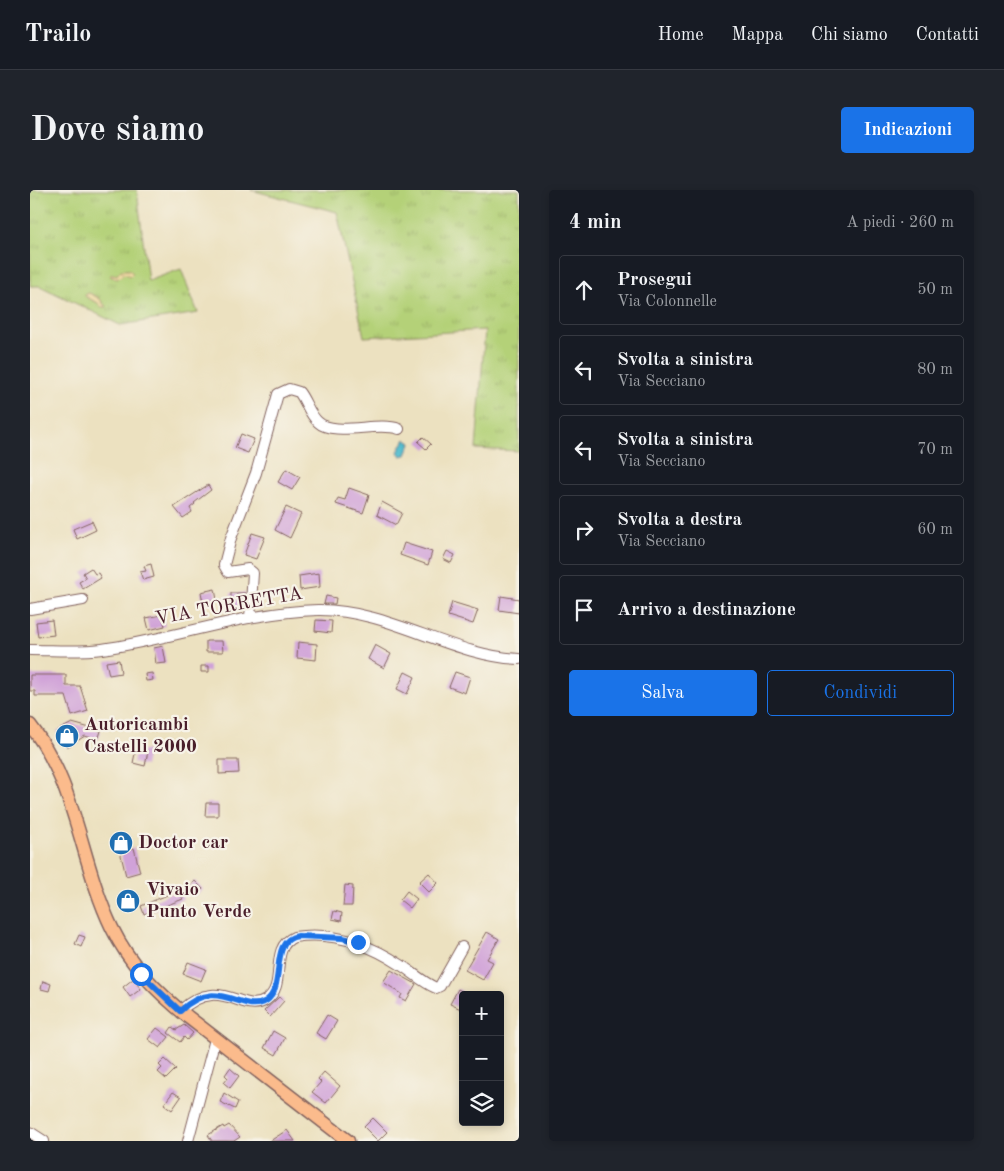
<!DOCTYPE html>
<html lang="it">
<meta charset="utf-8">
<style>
body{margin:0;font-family:"Old Standard TT",serif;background:#20242c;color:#f1f3f6}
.controls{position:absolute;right:15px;bottom:15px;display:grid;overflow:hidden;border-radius:5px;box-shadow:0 2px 8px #0003}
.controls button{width:45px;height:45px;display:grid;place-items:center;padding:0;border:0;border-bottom:1px solid #363941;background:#171b24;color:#f1f3f6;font:25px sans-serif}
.stop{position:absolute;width:15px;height:15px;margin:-11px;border:4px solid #1a73e8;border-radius:50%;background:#fff}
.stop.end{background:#1a73e8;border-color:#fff;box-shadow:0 1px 5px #0008}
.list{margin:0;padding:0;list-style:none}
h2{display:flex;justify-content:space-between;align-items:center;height:65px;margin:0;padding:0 20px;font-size:21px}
h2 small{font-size:16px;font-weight:400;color:#9ea1a6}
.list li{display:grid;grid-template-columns:32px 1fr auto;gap:15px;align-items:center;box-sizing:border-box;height:70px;margin:0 10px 10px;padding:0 10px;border:1px solid #363941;border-radius:5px}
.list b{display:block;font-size:19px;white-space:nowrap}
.list p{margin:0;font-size:16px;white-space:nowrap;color:#9ea1a6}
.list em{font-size:16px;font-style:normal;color:#9ea1a6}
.actions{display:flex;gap:10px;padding:15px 20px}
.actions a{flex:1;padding:11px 0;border:1px solid #1a73e8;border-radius:5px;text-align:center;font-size:18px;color:#1a73e8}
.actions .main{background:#1a73e8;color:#fff}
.icon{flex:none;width:28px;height:28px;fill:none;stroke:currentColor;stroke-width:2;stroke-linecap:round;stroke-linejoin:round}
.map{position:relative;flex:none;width:489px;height:951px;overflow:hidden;border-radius:5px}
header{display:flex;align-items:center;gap:30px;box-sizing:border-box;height:70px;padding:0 25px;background:#171b24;border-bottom:1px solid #363941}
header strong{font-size:24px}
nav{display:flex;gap:28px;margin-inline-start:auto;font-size:18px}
.intro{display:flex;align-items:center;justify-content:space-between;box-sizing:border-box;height:120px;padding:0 30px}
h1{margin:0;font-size:35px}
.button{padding:12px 22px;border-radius:5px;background:#1a73e8;color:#fff;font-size:18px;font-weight:700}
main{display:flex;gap:30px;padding:0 30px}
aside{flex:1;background:#171b24;border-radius:5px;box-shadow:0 2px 8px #0003}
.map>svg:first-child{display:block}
.grass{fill:url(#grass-tufts);stroke:#7f7852}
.sand{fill:url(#sand-dots);stroke:#9c7c64}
.water{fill:#50bbcd;stroke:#4d6d7c}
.building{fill:#d0a2d8}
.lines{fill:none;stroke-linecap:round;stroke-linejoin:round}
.minor-casing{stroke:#83635f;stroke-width:12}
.major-casing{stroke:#83635f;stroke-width:15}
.minor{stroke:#fff;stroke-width:10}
.major{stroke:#fbbb8c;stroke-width:12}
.route{stroke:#1a73e8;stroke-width:6}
.labels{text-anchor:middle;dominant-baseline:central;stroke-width:4.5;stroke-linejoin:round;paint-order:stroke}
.street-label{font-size:19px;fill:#4a1f2b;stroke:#f7f3e8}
.poi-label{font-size:19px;font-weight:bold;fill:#4a1f2b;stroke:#f7f3e8;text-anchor:start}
</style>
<header>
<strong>Trailo</strong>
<nav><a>Home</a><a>Mappa</a><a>Chi siamo</a><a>Contatti</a></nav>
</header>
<div class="intro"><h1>Dove siamo</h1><a class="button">Indicazioni</a></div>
<main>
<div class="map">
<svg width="489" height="951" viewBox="0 0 489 951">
<defs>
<pattern id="grass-tufts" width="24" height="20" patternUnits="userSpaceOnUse" patternTransform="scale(1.25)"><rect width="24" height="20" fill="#b4d178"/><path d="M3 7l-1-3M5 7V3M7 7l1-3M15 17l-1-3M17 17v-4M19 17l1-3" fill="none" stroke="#9cb368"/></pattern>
<pattern id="sand-dots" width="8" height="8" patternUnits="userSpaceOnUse" patternTransform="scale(1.25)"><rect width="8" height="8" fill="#eeda9e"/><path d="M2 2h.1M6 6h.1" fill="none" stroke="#cebb88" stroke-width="1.8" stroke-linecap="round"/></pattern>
</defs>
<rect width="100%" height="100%" fill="#f7f3e8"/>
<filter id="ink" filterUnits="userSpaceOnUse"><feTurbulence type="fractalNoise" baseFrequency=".02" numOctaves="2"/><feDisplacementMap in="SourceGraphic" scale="10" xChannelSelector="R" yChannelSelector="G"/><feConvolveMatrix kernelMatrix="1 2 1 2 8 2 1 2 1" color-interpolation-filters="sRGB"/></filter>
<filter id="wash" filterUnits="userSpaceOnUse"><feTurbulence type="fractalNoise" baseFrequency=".0096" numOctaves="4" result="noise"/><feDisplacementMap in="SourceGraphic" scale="20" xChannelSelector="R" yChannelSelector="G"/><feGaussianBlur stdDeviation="1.12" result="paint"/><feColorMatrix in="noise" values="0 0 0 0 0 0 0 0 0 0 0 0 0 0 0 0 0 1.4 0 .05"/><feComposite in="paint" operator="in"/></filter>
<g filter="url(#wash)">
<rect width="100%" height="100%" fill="#ece1c0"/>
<path class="grass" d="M0,0h107l11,91 33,-12 17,44 -78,12 -80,-39h-10z
M221,0h268v261l-43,-2 9,-119 -121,7 -27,-125z"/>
<path class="sand" d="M91,80h9l3,4 -2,2 -7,-2 -7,5 -7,-3 2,-2 5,1z
M59,103l10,5 7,9h-5l-3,-4 -12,-6 -1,-2z"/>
<path class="water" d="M375,249l6,4 -5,12 -5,1 -3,-4z"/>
<g id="blocks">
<path class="building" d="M211,244l13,5 -6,14 -13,-5z
M393,247l8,7 -5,5 -8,-7z
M256,279l14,8 -8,13 -14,-8z
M178,295l3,5 -17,13 1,1 -5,4 2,4 -9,6 -9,-11z
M319,298l20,7 -6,18 -27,-9 2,-6 7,2z
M352,312l20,11 -6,12 -19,-10z
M256,317l15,7 -11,24 -15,-8z
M62,331l4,9 -19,9 -4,-10z
M222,343l13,4 -9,22 -12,-4z
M374,353l28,9 -4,13 -28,-10z
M417,361l8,4 -4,8 -8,-4z
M121,374l3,13 -11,3 -3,-8 6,-1 -2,-5z
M61,378l4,6 3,-1 3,5 -18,11 -4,-7 7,-4 -3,-5z
M289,383l1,14 -20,3 -1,-14z
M185,399l2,11 -14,3 -2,-11z
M201,403h14l-1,15h-13z
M296,406l10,2 -1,6h-11z
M471,406l18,3v14l-20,-3z
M422,412l26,8 -5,14 -25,-8z
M132,425l3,11 -16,4 -3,-12z
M22,430l2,15 -16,2 -2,-15z
M286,430l16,1 -1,12 -16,-2z
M176,451h16l1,11h-17z
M268,452l19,2 -1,16 -19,-2z
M345,455l16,9 -7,14 -16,-9z
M133,456l3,17 -10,1 -2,-16z
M89,470l2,13 -12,2 -3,-13z
M171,476h8v6h-8z
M375,482l10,5 -8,17 -10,-5z
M425,482l15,5 -5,16 -16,-6z
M122,483l1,7 -7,1 -1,-7z
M0,485h36v11h14l8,25 -16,5 -6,-20h-31v-5h-5z
M42,533l29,8 -3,9 -13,-4 -18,11 -10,-16z
M106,559l12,2 -3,15 -12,-3z
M189,570h19l1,13 -20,1z
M176,613h12v13h-13z
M104,658l6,24 -14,4 -6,-25z
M399,683l9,10 -9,9 -10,-10z
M165,691l8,8 -8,7 -7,-9z
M315,695l8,1 -1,20h-9z
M149,700l4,9 -39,15 -3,-8z
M377,701l10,8 -7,9 -10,-8z
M304,721l8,2 -1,8 -9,-2z
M457,742l12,7 -12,20 6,3 -10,18 -18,-10z
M49,745l6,2 -4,10 -6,-3z
M158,772l18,7 -5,12 -18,-7z
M361,780l25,14 -10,17 -6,-3 2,-4 -19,-12z
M103,789l8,10 -11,8 -7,-10z
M13,791l8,3 -2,7 -8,-2z
M428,799l5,3v18l-13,-6z
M249,807l5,4 -14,16 -6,-6z
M297,825l10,6 -11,18 -10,-6z
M154,835l9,8 -6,7 -3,-3 -4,5 -12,-9 4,-6 4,3z
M127,838l12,9 -9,11 -12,-9z
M243,841l12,7 -9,17 -12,-7z
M135,869l11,10 -10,10 -8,-7 4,-4 -3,-3z
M200,878l9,8 -9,12 -6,-5 4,-5 -3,-3z
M294,882l16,14 -14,17 -14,-11 9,-10 -3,-3z
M143,902l8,5 -9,13 -8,-6z
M194,903l14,9 -3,7 -15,-7z
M343,928l14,14 -9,9 -14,-14z
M199,935l11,12 -6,4h-22l-4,-6 15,-9 1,2z
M257,940l8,11h-25z"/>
</g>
</g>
<g filter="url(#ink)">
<use href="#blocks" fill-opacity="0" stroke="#83635f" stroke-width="1"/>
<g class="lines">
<g class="minor-casing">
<path id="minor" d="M0,419l53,-9
M220,428l3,-45 -5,-4 -20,3 -4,-7 7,-27 25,-65 22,-79 11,-5 10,3c7,9 10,22 19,30 16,15 60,-1 81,7
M0,460c24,0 48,2 72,-1 72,-10 142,-37 216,-39 70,-1 133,46 201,49
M150,821c40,-38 63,5 86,-11 22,-14 2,-52 28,-63 38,-6 75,7 107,28 11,7 23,18 35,23l4,-2 22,-39
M0,942l14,9
M158,951l27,-102"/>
</g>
<g class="major-casing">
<path id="major" d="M0,535c47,59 50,137 82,203 18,37 44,63 76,89l160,124"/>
</g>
<use href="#minor" class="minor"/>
<use href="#major" class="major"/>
</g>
</g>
<g class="lines" filter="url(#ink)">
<path class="route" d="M111,784l39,37c38,-37 62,5 86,-10 21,-14 2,-61 32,-65l45,2 15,4"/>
</g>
<defs>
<g id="shop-disc" transform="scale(1.25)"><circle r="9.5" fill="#1f6fb2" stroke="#f7f3e8"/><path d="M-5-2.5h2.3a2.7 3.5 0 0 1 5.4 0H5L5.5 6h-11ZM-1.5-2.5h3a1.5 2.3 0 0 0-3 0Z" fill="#fff"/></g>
</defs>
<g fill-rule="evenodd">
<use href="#shop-disc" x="37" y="546"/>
<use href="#shop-disc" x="91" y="653"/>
<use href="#shop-disc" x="98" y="711"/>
</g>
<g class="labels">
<g class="street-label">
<text transform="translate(199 417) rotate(-10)">VIA TORRETTA</text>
</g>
<g class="poi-label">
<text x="54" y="535">Autoricambi<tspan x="54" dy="22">Castelli 2000</tspan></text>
<text x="108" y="653">Doctor car</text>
<text x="116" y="700">Vivaio<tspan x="116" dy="22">Punto Verde</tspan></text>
</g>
</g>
</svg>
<div class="controls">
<button>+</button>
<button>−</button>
<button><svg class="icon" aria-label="layers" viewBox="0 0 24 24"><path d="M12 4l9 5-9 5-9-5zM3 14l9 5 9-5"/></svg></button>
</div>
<div class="stop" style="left:111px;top:784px"></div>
<div class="stop end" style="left:328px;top:752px"></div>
</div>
<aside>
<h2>4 min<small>A piedi · 260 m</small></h2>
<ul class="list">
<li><svg class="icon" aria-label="ahead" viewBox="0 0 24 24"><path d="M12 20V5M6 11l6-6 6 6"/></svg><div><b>Prosegui</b><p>Via Colonnelle</p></div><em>50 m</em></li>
<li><svg class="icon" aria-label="left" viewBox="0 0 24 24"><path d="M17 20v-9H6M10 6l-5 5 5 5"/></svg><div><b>Svolta a sinistra</b><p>Via Secciano</p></div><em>80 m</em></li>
<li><svg class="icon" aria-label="left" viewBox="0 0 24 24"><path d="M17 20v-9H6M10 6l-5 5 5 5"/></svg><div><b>Svolta a sinistra</b><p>Via Secciano</p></div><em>70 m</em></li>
<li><svg class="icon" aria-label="right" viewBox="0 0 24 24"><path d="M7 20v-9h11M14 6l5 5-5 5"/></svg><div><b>Svolta a destra</b><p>Via Secciano</p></div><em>60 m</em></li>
<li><svg class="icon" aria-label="arrive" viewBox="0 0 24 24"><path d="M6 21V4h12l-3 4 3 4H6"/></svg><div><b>Arrivo a destinazione</b></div></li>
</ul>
<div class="actions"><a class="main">Salva</a><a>Condividi</a></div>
</aside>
</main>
